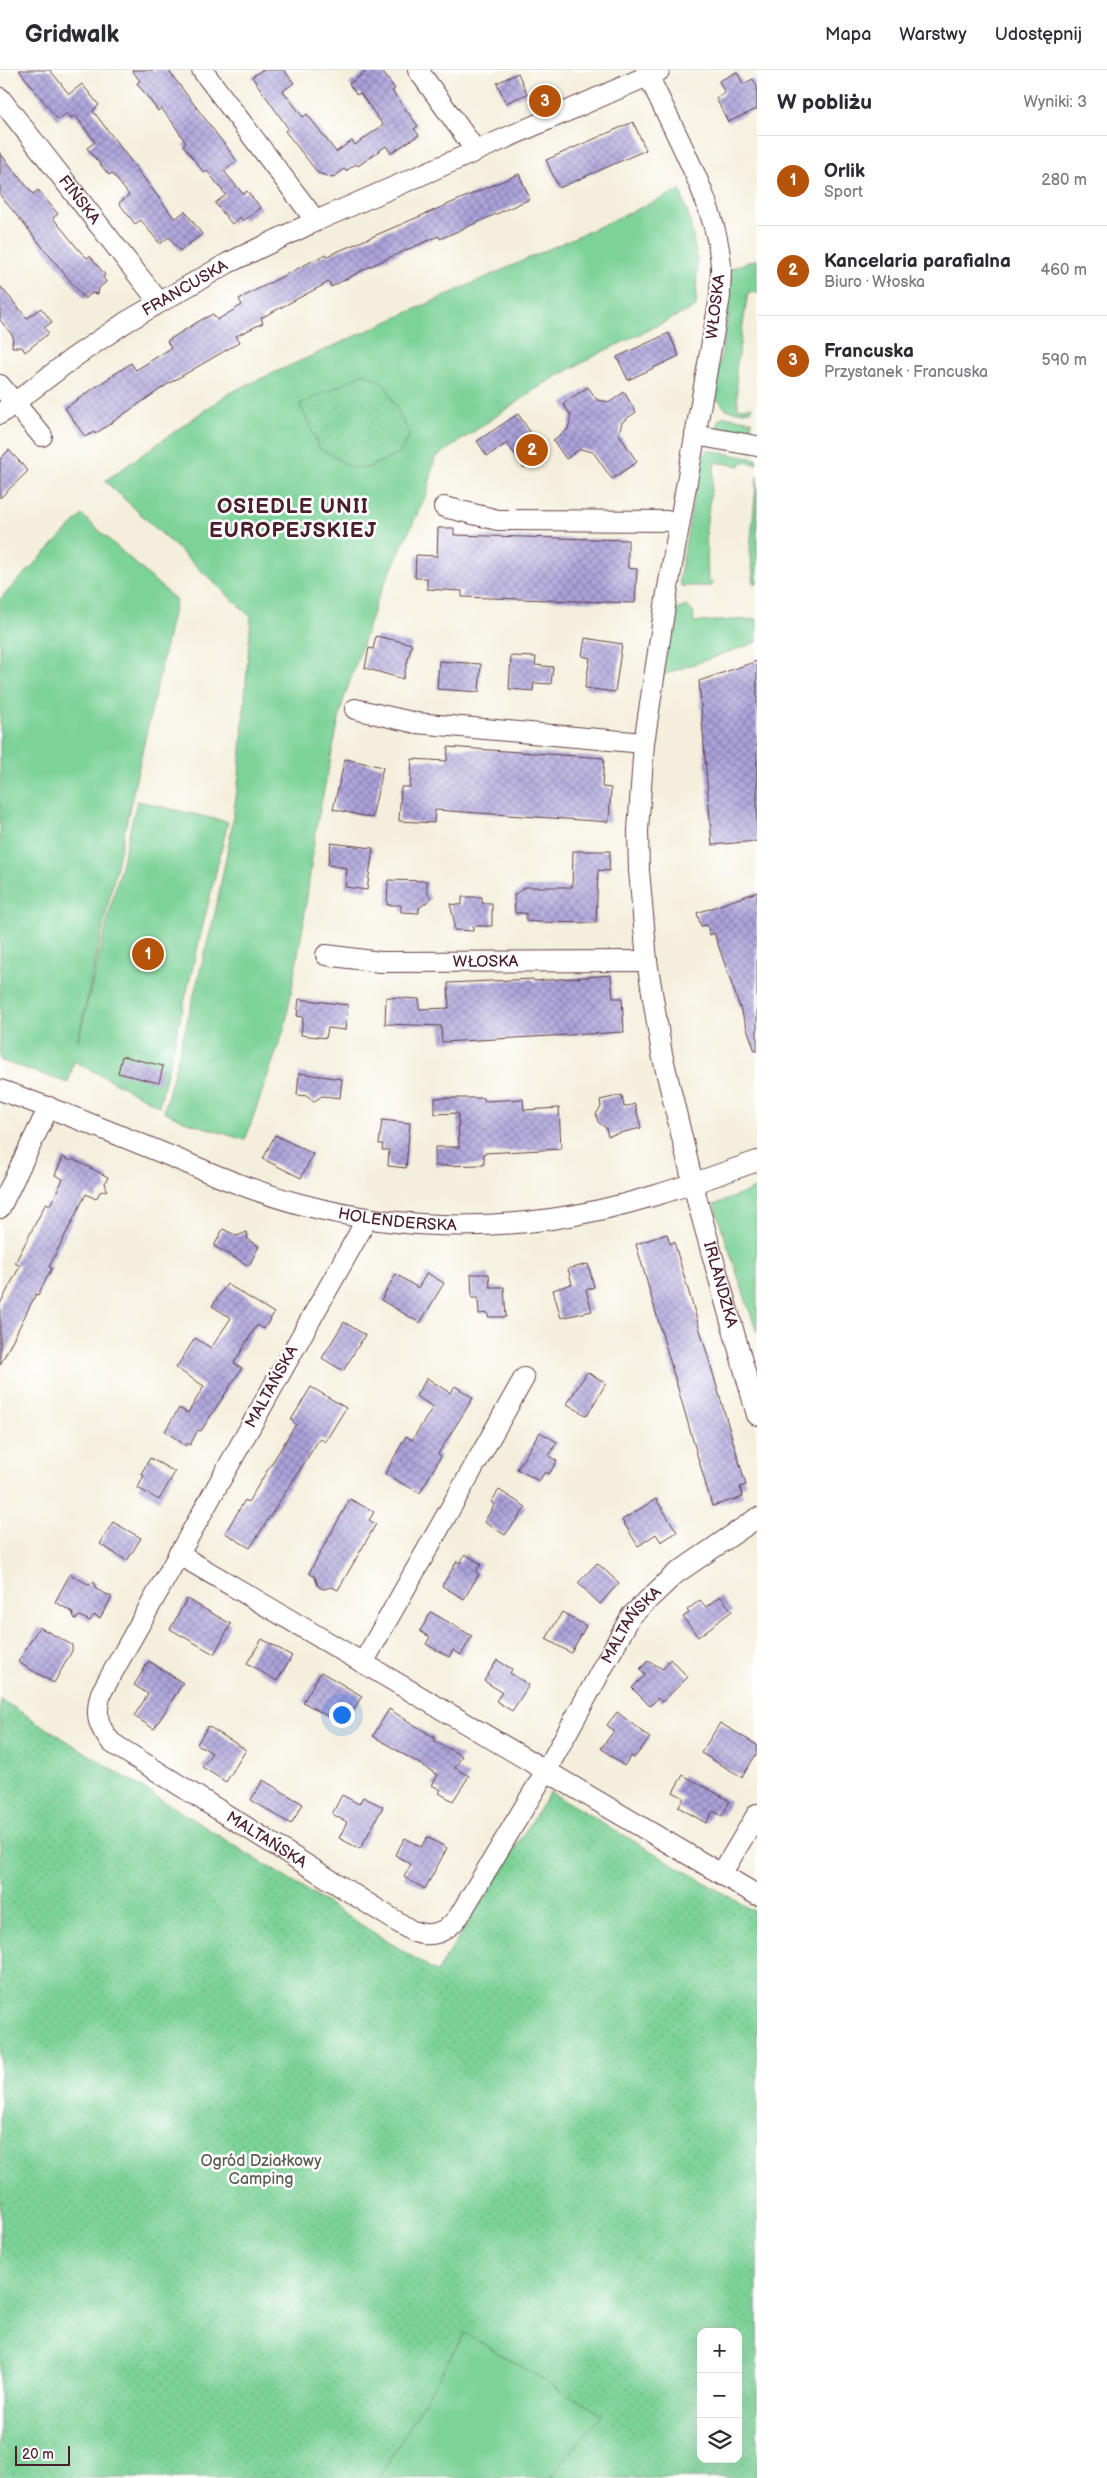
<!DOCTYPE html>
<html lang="pl">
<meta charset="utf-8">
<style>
body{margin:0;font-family:"Balsamiq Sans",sans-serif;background:#f7f7f7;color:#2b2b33}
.controls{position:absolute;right:15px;bottom:15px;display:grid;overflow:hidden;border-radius:10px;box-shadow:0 5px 20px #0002}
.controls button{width:45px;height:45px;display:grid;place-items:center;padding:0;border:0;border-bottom:1px solid #e1e1e2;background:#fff;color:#2b2b33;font:25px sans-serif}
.scale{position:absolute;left:15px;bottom:12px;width:55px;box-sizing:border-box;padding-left:5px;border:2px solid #4a1f2b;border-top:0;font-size:14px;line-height:18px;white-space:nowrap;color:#4a1f2b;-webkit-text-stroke:4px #fff;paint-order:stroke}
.you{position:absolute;left:341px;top:1644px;width:18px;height:18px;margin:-12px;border:4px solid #fff;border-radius:50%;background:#1a73e8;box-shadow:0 0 0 8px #1a73e833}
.badge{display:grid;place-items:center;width:32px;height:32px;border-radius:50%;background:#b45309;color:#fff;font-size:16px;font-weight:700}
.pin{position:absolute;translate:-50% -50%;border:2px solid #fff;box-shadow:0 1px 5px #0006}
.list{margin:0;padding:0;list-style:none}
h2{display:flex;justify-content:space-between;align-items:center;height:65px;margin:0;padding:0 20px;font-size:21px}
h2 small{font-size:16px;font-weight:400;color:#7c7c81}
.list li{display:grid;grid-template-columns:32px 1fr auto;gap:15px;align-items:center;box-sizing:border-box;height:90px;padding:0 20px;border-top:1px solid #e1e1e2}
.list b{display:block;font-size:19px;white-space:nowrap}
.list p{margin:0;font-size:16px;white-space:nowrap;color:#7c7c81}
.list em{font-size:16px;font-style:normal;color:#7c7c81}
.icon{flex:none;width:28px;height:28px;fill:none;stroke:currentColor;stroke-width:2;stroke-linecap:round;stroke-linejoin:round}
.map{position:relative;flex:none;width:757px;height:2408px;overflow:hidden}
header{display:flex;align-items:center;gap:30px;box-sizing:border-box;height:70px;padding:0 25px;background:#fff;border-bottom:1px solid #e1e1e2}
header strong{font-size:24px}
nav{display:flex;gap:28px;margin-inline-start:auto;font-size:18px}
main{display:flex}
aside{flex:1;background:#fff}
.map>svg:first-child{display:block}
.grass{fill:#7cd297;stroke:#637861}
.park{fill:url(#park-dots);stroke:#637861;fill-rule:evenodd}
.building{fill:url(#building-cross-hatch)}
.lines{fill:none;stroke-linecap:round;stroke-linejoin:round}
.street-casing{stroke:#643e46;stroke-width:22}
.street{stroke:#fff;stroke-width:20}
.labels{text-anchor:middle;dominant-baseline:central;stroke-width:5;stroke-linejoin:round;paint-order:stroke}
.street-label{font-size:16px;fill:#4a1f2b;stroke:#fff}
.park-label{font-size:16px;fill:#5c5e51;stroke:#fff}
.district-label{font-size:21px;font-weight:bold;letter-spacing:1px;fill:#4a1f2b;stroke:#fff}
</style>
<header>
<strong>Gridwalk</strong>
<nav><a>Mapa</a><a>Warstwy</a><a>Udostępnij</a></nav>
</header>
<main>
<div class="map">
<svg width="757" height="2408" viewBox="0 0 757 2408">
<defs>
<pattern id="park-dots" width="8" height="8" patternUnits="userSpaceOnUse" patternTransform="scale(1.25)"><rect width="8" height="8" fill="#7cd297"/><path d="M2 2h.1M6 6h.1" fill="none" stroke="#6db482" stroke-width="1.8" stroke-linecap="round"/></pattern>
<pattern id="building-cross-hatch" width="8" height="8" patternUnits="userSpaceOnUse" patternTransform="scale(1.25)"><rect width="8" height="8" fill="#aba2da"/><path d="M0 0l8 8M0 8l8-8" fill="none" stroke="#8d83b1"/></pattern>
</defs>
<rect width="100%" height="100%" fill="#fff"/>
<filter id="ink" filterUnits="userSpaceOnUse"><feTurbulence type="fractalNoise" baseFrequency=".02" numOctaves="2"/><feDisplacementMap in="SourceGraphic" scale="10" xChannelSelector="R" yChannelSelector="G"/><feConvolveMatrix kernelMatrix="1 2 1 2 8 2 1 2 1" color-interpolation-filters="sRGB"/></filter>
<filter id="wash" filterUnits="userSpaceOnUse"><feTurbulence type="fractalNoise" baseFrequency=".0096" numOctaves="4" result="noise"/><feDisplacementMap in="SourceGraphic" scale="20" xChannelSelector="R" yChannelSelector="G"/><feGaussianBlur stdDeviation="1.12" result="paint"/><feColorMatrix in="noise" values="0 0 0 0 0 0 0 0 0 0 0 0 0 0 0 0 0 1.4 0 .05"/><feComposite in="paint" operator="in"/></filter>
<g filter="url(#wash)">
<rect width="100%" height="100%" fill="#f4efdc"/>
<path class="grass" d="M680,120l10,31 7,39 -1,47 -94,45 -57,31 -110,75 -8,35 -50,107 -35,105 -26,123 -13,98 -18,101 -40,113 -61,-19 -20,-10 51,-198 16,-81 8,-56 12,-159 -146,-136 124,-88z
M757,189v34l-9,-1 -12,78 2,38 14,-1 -1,4c-8,0 -19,2 -26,-3 -6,-5 -2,-7 -12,-9l15,-81 1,-49z
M725,346l27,5 -1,6 -9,5 -25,-5 2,-8z
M707,380l49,9 1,5 -16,-2 -1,4 -25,-4 -9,66 2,53h4v5h-31l-2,-6 22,-123z
M757,406v108h-3l-4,-35z
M82,445l94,85 -98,440 59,-239 91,21 -69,284 -85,-45 -6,22 -68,-23v-461z
M687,536l6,6 1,10 63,-3v23l-97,34 13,-65z
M757,1118v145l-43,-128z
M465,2263l137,81 -52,64h-171z"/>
<path class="park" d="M365,303l19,10 26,52 -11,19 -32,14h-14l-34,-20 -19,-44z
M0,1629l437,273 113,-180 207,121v565h-207l51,-64 -136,-81 -86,145h-379zM701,2262h37v127h-37z"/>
<g id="blocks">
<path class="building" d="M19,0h31l19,24 13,-10 17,21 -6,6 82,108 10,-8 17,23 -22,17 -11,-14 -9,7 -19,-24 -6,4 -16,-21 10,-8 -17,-22 -3,2 -22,-27 8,-6 -20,-27 -4,3 -4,-5 -9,7z
M132,0h36l69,91 -13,10 19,23 4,-3 14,17 -18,13 -3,-4 -8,7 -17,-21 11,-8 -19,-24 -3,2 -21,-28 3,-2 -13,-20 -12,-15 -3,3 -21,-28 3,-2z
M262,0h22l10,13 -11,8 20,26 4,-3 29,38 16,-11 3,4 28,-20 -23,-32 -3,2 -8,-11 19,-14h13l14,19 -3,2 26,35 -4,3 5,6 -28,18 -5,-7 -28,20 -2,-2 -10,7 -2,-2 -11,9 -15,-5 -33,-42 3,-3 -36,-51z
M737,2l6,12 10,-5 4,8v22l-29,13 -12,-24 9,-5 -6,-12z
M518,3l9,21 -21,9 -9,-20z
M633,52l13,28 -87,38 -13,-28z
M0,83l33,41 5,-4 20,24 -5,4 26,32 8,8 3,-2 15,19 -2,2 3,5 -7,6 -1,6 -6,-1 -7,6 -85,-104z
M519,104l11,25 -90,40 -1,-3 -35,15 -35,16 -38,20 -2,-5 -68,36 2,5 -27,13 4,6 -72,42 -73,50 -1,-2 -9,5 -20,-29 66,-45 5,7 35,-22 -4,-7 34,-21 12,-6 4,6 25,-15 -3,-6 21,-11 66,-34 1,2z
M0,216l27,32 14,-10 11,14 -8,6 5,5 -24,19 -3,-5h-10l1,-11 -13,-16z
M669,263l10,23 -51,24 -11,-23z
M588,317l9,13 13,2 14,-10 12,20 -14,10 -3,12 18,28 -25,17 -19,-27 -13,-3 -14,10 -13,-19 15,-11 3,-13 -8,-13z
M518,344l27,40 -21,14 -17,-25 -20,13 -10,-15z
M9,380l19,21 -28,27v-39z
M438,458h16v7l174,5v28l9,1 -2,34 -173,-6v-6l-35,-2v-11h-12l1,-23 21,1z
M376,566l36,8 -9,35 -38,-11 4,-20 4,1z
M585,568l37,6 -7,48 -30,-4 5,-30 -8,-2z
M511,586l25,1 -1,8 18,2 -2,17 -17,-1 -1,8 -24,-2z
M439,591l42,3 -2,28 -42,-3z
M757,591v180l-45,4 -13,-164z
M448,677l156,11 -2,29 9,1 -2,34 -174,-12 -1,13 -35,-2 2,-34h9l2,-28 35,2z
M345,689l38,8 -11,51 -39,-9z
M331,773l42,5 -6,42 -22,-3 2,-19 -19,-3z
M573,781h37l-1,20 -11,-1 -2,53 -59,-1 -11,-1v-8h-11l-1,-18 11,-8h47z
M388,810l39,1v11l4,7 -12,9v5l-18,-1v-7h-14z
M757,822v159h-2l-41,-118 -4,2 -3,-10 -6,1 -4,-13z
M462,827h20v6h10v23h-19v5l-19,-1v-10l-4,-16 12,1z
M611,905l2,23h9l2,34 -182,10 -1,-16 -56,-2 1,-27 33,2v10l30,-1 -1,-25 85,-4 1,2z
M299,929l49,6 -3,25 -17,-2 -2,10 -25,-3 2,-18 -6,-1z
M122,986l41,10 -4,17 -41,-10z
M299,1003l43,6 -2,19 -18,-2 -9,6 -5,-6 -11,-1z
M622,1025l2,12 11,-3 6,24 -33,8 -2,-8 -8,-6 -2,-8 5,-7 -1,-7z
M435,1028h49v3l39,-2 1,11 35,-2 2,41 -77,4v12l-49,1v-19h24l-1,-34 -23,1z
M382,1050l28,3 -4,45 -18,-2 1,-16h-7l1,-6h-4z
M275,1065l38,19 -12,24 -38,-19z
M63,1087l8,4 2,-2 35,18 -3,6 2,7 -7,2 -4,7 -10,-5 -37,73 3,1 -14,27 -2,-1 -36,71v-61l20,-38 -5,-3 31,-60 4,2 13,-26 -8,-4z
M223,1159l14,7 10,-4 1,8 11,6 -10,20 -35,-20z
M667,1164l3,10 4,-2 72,243 -6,2 3,10 -31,9 -76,-262z
M588,1194l6,23 -8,3 6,21 -31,7 -8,-28 19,-6 -4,-15z
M427,1203l17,10 -24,40 -39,-23 15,-26 22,14z
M471,1204h18l1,13h14l2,30h-18v-4l-9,1 -1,-16h-6z
M227,1214l47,29 -10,16 -7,-4 -23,38 8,5 -41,63 -3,-1 -8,15 -3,-2 -1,3 -21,-15 14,-23 9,5 16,-27 -28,-18 19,-30 16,10 20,-30 -19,-12z
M344,1252l21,13 -22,36 -21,-13z
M587,1302l19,11 -19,33 -20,-12z
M427,1308l23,15 5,-7 18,12 -35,56 3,2 -21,37 -35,-19 21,-38 6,4 21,-33 -17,-11z
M311,1317l35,21 -21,34 -5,-4 -70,110 -25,-15 20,-33 3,2 48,-78 -5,-4z
M540,1362l17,10 -8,14 8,5 -8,13 -4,-2 -6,9 -22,-12z
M150,1388l25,14 -16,28 -21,-12 6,-13 -3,-1z
M499,1420l27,17 -21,28 -21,-13 11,-18 -4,-2z
M350,1429l24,13 -5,8 7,4 -38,66 -6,-3 -9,2 -5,-3 -3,-9 -6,-4z
M656,1429l21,33 -16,10 -5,-8 -18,12 -16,-26z
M113,1452l28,16 -14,23 -27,-17z
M465,1484l16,10 -5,8 3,2 -15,25 -22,-13 15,-25 3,2z
M597,1493l22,20 -19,21 -22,-21z
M70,1504l19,11 5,-4 2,8 16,8 -12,21 -6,-3 -4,6 -10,-5 -5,3 -3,-7 -17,-10z
M720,1526l12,15 -34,26 -15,-20 6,-4 -2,-3 13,-10 6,7z
M187,1529l44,25 -17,30 -44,-25z
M431,1542l41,24 -11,19 -8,-5 -4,7 -23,-13 4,-7 -10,-6z
M562,1542l24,14 -15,27 -25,-14z
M39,1557l33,18v6l-18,32 -36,-21z
M262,1569l30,17 -15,25 -30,-18z
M670,1589l18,18 -26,25 -4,-4 -8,8 -18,-18 13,-13 -5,-6 8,-8 15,8z
M497,1590l15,9 -2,4 19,12 -17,26 -16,-10 6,-9 -18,-11z
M149,1591l34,22 -29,46 -20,-13 14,-22 -14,-9z
M321,1602l41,24 -18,30 -41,-24z
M389,1639l46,29 -1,3 28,15 -7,12 14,8 -16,25 -14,-8 2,-3 -9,-5 6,-10 -65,-39z
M617,1642l33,26 -16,20 -3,-2 -7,10 -23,-18 13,-17 -7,-6z
M720,1653l37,22v8l-15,24 -41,-24z
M208,1656l38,24 -20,32 -24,-15 10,-14 -15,-9z
M683,1705l47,26 -8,15 -9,-5 -7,12 -28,-16 6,-9 -11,-6z
M263,1710l40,24 -12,20 -40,-24z
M342,1725l17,9 4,-7 20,10 -23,42 -21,-11 8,-16 -15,-8z
M427,1767l20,11 -22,41 -21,-12 7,-13 -16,-9 10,-17 16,9z"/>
</g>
</g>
<g filter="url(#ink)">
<use href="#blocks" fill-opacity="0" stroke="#643e46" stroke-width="1"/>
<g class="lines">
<g class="street-casing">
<g id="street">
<path d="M202,0l114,151"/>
<path d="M418,0l58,81"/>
<path id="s1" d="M646,0c25,57 72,135 75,197 0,10 -1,20 -1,30l-53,296 -23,150 -6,88 1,39 8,91 15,93 36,150 59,211"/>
<path id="s2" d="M0,28l159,204"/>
<path d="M0,315l42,51"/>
<path id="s3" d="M0,344l73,-56 53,-36 102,-59 88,-42 343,-150"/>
<path d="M695,365l62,11"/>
<path d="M444,437l54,13 182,1"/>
<path d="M355,639l61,14 228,20"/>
<path id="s4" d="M326,885l54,7 267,-1"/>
<path id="s5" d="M0,1020c58,20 114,43 170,66 42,18 85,36 130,48 82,22 168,27 251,15 71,-10 139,-34 206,-58"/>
<path d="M0,1138l49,-101"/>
<path id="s6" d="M367,1149l-266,474c-6,21 -4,33 11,50l300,188c19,8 35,1 47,-15l87,-145 85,-155 43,-41 83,-57"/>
<path d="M178,1484l579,341"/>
<path d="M363,1593l161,-285"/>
<path d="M722,1803l35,-59"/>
</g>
</g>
<use href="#street" class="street"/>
</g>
</g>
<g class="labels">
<g class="street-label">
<text stroke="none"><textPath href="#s2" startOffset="129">FIŃSKA</textPath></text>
<text stroke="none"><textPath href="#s3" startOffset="224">FRANCUSKA</textPath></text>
<text transform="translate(716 237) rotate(-83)">WŁOSKA</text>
<text stroke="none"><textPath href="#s4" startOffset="160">WŁOSKA</textPath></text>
<text stroke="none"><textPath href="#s5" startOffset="420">HOLENDERSKA</textPath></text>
<text stroke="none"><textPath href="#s1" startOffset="1245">IRLANDZKA</textPath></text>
<text transform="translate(272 1317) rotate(-61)">MALTAŃSKA</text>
<text stroke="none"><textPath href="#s6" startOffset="1344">MALTAŃSKA</textPath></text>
<text stroke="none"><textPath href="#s6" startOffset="780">MALTAŃSKA</textPath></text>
</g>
<g class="park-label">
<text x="261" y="2091">Ogród Działkowy<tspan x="261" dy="18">Camping</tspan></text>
</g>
<g class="district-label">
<text x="293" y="436">OSIEDLE UNII<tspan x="293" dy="24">EUROPEJSKIEJ</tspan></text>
</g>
</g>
</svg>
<div class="controls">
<button>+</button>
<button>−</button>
<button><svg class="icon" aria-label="layers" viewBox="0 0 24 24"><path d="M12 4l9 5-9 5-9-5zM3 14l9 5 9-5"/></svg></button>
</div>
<div class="scale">20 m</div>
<div class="you"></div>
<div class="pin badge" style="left:148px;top:884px">1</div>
<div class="pin badge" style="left:532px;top:380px">2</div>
<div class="pin badge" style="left:545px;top:31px">3</div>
</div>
<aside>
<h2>W pobliżu<small>Wyniki: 3</small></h2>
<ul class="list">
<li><span class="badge">1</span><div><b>Orlik</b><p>Sport</p></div><em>280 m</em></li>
<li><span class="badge">2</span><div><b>Kancelaria parafialna</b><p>Biuro · Włoska</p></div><em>460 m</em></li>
<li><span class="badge">3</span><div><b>Francuska</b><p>Przystanek · Francuska</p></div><em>590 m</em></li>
</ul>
</aside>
</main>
